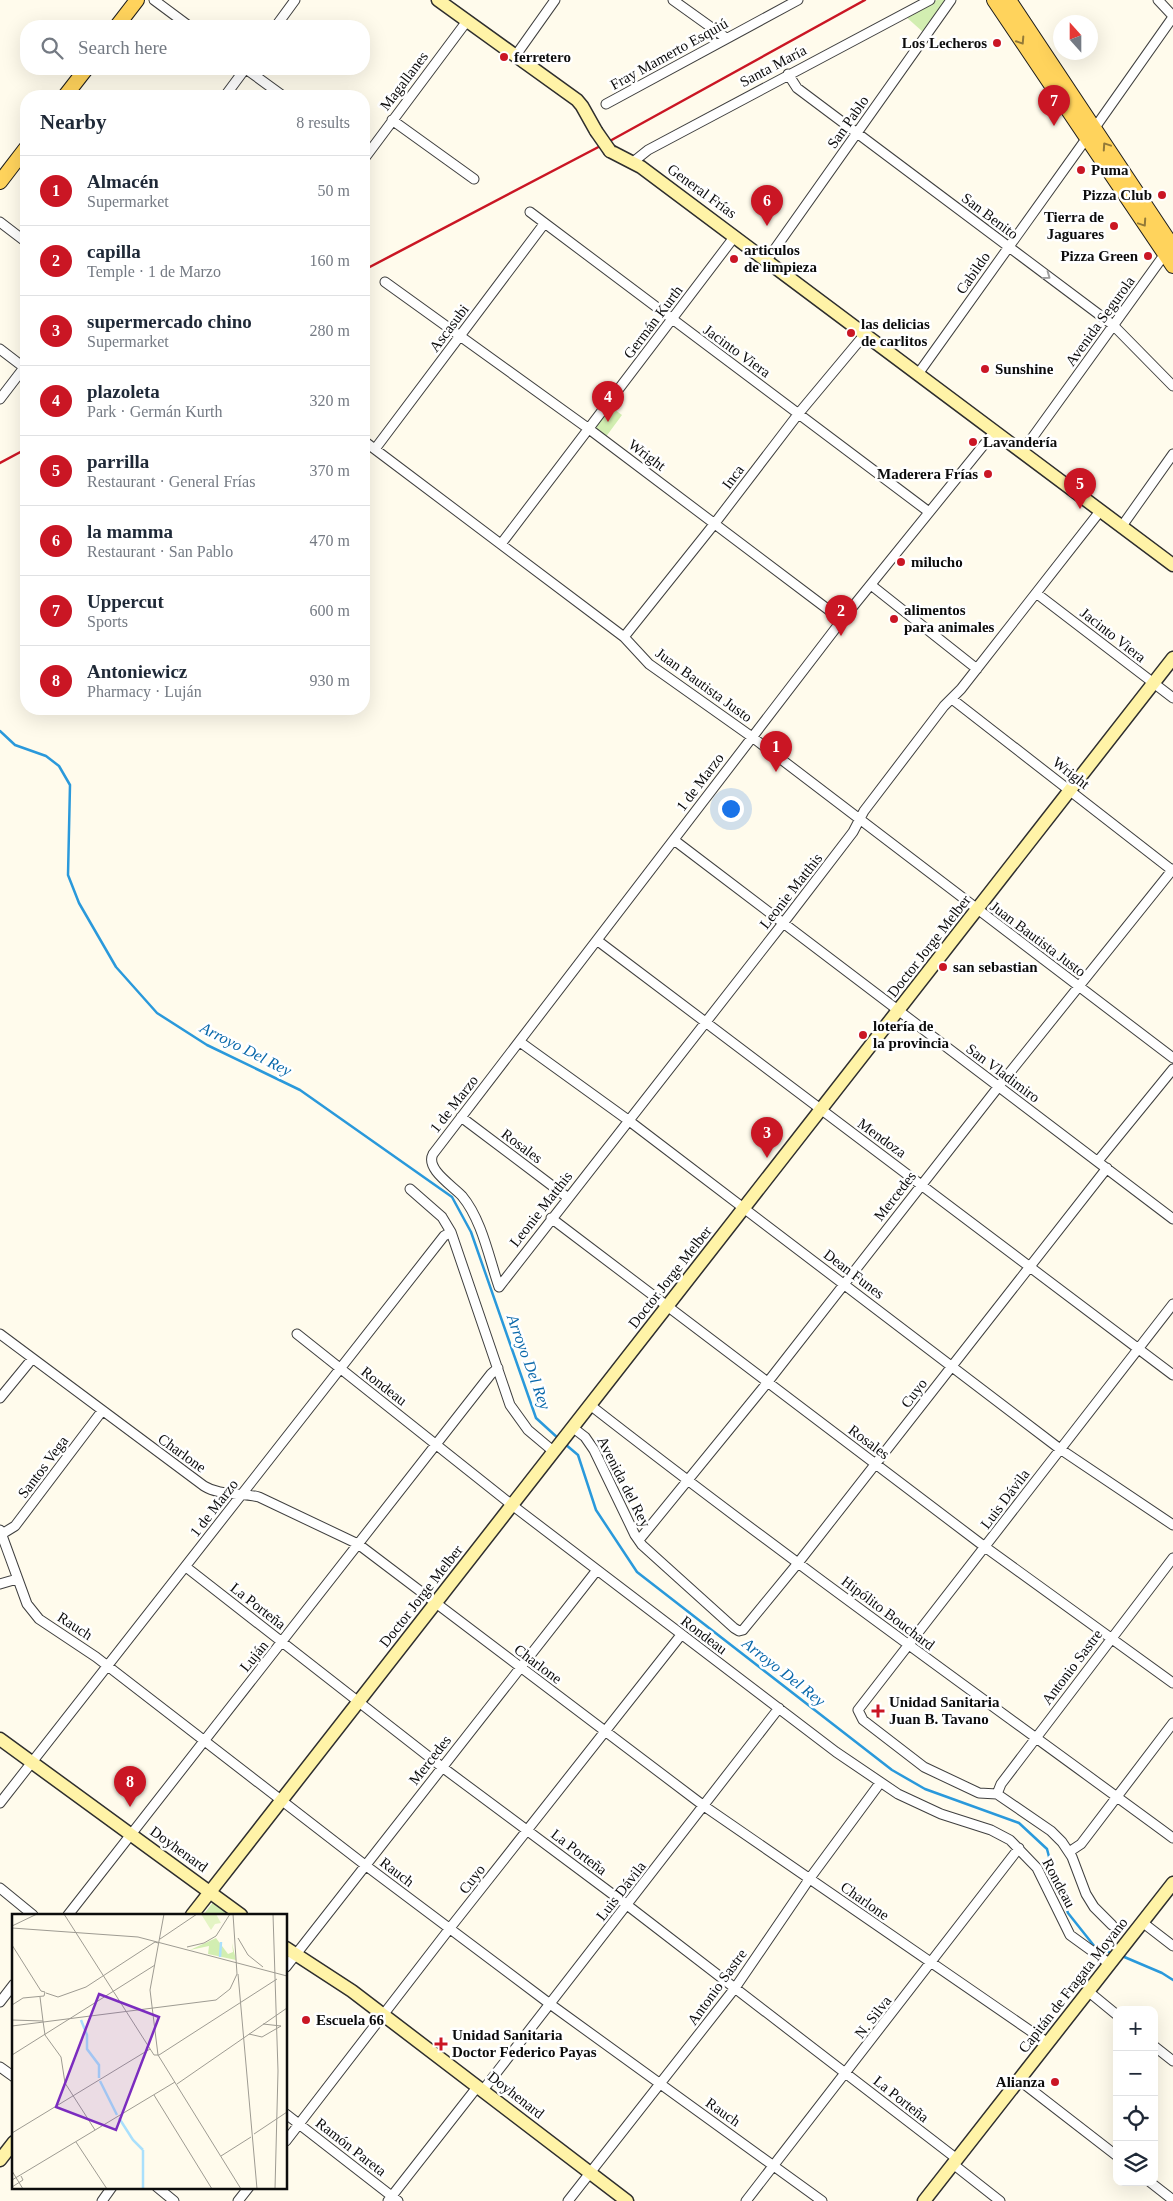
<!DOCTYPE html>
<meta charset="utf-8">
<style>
body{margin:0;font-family:"Times New Roman",serif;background:#f2f2f3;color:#1f2937}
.controls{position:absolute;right:15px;bottom:15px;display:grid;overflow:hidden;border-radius:10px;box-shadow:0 5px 20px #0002}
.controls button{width:45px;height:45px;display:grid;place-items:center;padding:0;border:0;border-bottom:1px solid #e0e1e3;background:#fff;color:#1f2937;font:25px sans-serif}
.compass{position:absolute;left:1053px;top:15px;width:45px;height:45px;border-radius:50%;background:#fff;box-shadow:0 5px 20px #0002;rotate:339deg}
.you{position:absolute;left:730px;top:808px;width:18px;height:18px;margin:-12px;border:4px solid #fff;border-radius:50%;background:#1a73e8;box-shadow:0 0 0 8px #1a73e833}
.badge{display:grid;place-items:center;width:32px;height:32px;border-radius:50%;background:#ca1624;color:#fff;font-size:16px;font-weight:700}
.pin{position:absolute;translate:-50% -41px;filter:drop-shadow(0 1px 2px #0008)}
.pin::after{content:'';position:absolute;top:26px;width:18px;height:15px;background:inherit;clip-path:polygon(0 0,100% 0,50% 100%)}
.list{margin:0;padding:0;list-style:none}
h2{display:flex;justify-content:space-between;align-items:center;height:65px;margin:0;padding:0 20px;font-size:21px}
h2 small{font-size:16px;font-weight:400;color:#747a83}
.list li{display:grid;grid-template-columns:32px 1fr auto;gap:15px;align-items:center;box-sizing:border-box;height:70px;padding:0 20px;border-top:1px solid #e0e1e3}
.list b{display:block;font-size:19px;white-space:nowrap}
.list p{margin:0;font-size:16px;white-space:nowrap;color:#747a83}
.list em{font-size:16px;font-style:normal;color:#747a83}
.icon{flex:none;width:28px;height:28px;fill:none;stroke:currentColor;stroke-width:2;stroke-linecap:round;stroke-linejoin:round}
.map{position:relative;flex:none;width:1173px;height:2201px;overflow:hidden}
.search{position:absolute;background:#fff;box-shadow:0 5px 20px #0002;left:20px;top:20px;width:350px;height:55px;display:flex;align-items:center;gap:12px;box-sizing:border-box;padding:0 18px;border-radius:20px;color:#747a83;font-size:19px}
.panel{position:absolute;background:#fff;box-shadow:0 5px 20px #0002;left:20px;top:90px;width:350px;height:625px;border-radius:20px}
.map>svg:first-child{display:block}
.green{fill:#d2eeb1}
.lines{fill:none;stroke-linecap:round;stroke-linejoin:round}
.stream{stroke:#2a99db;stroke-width:2.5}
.street-casing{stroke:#3f3f3f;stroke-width:11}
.secondary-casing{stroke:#2e2e2e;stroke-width:15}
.primary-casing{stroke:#1d1d1d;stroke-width:16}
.street{stroke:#fff;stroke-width:9}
.secondary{stroke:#fff3a7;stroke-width:12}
.primary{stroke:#ffd35c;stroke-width:14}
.rail{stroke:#ca1624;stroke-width:2.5}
.secondary-bridge-casing{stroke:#2e2e2e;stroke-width:15;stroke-linecap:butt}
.secondary-bridge{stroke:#fff3a7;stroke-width:12}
.oneway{stroke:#927938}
.oneway2{stroke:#9e9e9e}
.poi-dot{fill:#ca1624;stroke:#fff;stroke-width:2}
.labels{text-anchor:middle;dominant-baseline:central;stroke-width:5;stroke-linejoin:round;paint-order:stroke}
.poi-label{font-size:15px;font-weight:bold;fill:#0c0c0c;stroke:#fff;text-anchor:start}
.street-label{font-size:15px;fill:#0c0c0c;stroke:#fff}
.water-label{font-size:16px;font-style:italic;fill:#0968aa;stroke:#fff}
.inset-river{fill:none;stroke:#aae0fc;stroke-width:2.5}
.inset-road{fill:none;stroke:#9e9b92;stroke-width:1}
.view{fill:#7b2cbf;fill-opacity:0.15;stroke:#7b2cbf;stroke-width:2.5}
.inset-edge{fill:none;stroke:#0c0c0c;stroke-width:2.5}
</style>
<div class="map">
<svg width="1173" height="2201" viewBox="0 0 1173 2201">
<rect width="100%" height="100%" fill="#fffbec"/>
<path class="green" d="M937,0h8l-22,32 -18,-16z
M611,407l11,8 -17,23 -12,-9z
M214,1901l17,14h-28z"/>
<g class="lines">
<path class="stream" d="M0,731l15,14 31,11 13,10 11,19 -2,90 11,28 37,64 41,46 50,32 93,45 152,107 19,35 65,186 23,21
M565,1444l13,11 18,55 41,62 255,198 33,19 94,34 28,26 7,27 14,37 27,34 17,6
M1122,1956l40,17 11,7"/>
<g class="street-casing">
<path id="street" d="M154,0l35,26
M673,0l53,38
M1158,0l15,16
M276,26l19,-26
M516,55l39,-55
M246,69l37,27
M788,74l9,14 316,237 60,61
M225,96l20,-27
M606,104l192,-104
M392,120l82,59
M1094,129l79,-112
M364,159l103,-138
M633,162l15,-12 282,-150
M530,212l399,300
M0,222l26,20
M767,260l184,-260
M385,282l204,147 253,191
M0,349l26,20
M918,374l168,-235
M0,399l26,-34
M364,441l260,196 25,27 103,73 421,321
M375,449l169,-225
M1022,452l145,-201
M1122,526l51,-72
M501,544l234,-308
M871,585l106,84
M1036,593l137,105
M624,637l91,-114 84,-110 66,-79
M952,699l221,172
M674,840l499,379
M598,941l575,434
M520,1042l108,78 432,329 113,76
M461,1117l106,80
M1098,1161l75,-92
M410,1189l32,28 9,15 59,173 18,25 25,21
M551,1218l434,329 188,136
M499,1287c-10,-29 -17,-67 -37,-91 -9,-10 -37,-27 -29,-42l409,-534 153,-189
M499,1287l285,-365 69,-90 11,-21 80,-105 17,-17 140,-179
M0,1334l204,152c16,10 36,6 55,11l99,47 346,262 344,237
M297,1334l215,171 324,247 62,42 43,20 50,16 19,10 27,28 33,67 40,29
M0,1398l32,-39
M590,1405c191,149 388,290 583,433
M572,1427l13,10 9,13 41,85 7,10 92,83 5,3 4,-1 55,-67 309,-395
M0,1530l27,74 12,15 57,38 269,208 185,139 272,197
M2,1534l13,-8 87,-115
M639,1540l128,-157 232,-297 174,-217
M186,1567l256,200 185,138 330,254
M0,1584l17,-5
M997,1794l4,-10 172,-226
M0,1803l444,-567 7,-4
M1069,1852l12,-8 92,-121
M0,1888l33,27
M68,1915l423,-541 7,-6
M1142,1922l31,24
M1112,1925l-18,-18 -8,-13 -14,-37 -10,-15 -11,-11 -54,-37 -18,-1 -55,-26 -61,-47 -5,-10 315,-406
M286,1967l311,-397
M1089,1992l28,23
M0,2002l14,-18
M1154,2046l19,15
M0,2067l14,10
M1019,2080l98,76
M483,2090l296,-382
M286,2114l112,87
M286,2141l164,-213 231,-293
M953,2164l47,37
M1150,2182l23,18
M157,2187l17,14
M102,2201l10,-14
M238,2201l11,-14
M388,2201l90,-115
M568,2201l167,-213 75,-110 70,-95
M746,2201l273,-353"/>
</g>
<g class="secondary-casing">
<path id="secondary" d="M438,0l139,100 5,6 14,25
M610,151l31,16 532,398
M0,1739l241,176
M192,1915l981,-1257
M286,1948l66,43 275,210
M0,2160l14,-18
M924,2201l249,-318"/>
</g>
<g class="primary-casing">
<path id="primary" d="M994,0l179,266
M1009,0l164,247
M117,26l20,-26
M65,96l21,-27
M0,182l26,-34"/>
</g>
<use href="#street" class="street"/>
<use href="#secondary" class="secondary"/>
<use href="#primary" class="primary"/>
<path class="rail" d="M364,270l244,-128 257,-142
M0,463l26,-14"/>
<g class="secondary-bridge-casing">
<path id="secondary-bridge" d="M596,131l14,20"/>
</g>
<use href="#secondary-bridge" class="secondary-bridge"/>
</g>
<defs><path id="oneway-chevron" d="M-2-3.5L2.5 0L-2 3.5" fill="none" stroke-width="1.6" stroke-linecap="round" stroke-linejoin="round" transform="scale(1.25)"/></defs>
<g class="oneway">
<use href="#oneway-chevron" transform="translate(1021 41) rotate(57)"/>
<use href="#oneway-chevron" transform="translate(1106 146) rotate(-124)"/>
<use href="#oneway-chevron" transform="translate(1143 223) rotate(56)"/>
</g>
<use class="oneway2" href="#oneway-chevron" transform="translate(1047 276) rotate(36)"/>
<g class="poi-dot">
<circle cx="997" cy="43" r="5"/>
<circle cx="504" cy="57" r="5"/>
<circle cx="1081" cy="170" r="5"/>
<circle cx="1162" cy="195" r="5"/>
<circle cx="1114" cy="226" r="5"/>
<circle cx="1148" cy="256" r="5"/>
<circle cx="734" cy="259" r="5"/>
<circle cx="851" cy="333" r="5"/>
<circle cx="985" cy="369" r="5"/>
<circle cx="973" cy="442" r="5"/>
<circle cx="988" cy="474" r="5"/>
<circle cx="901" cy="562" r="5"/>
<circle cx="894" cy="619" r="5"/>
<circle cx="943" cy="967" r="5"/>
<circle cx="863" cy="1035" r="5"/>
<path d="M875.5 1703.5h5v5h5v5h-5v5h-5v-5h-5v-5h5z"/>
<circle cx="306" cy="2020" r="5"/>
<path d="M438.5 2036.5h5v5h5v5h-5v5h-5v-5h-5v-5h5z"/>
<circle cx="1055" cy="2082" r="5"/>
</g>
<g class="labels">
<g class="poi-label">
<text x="987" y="43" text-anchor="end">Los Lecheros</text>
<text x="514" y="57">ferretero</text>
<text x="1091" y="170">Puma</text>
<text x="1152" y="195" text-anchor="end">Pizza Club</text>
<text x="1104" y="217" text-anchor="end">Tierra de<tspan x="1104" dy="17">Jaguares</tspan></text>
<text x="744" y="250">articulos<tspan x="744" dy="17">de limpieza</tspan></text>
<text x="1138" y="256" text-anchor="end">Pizza Green</text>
<text x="861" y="324">las delicias<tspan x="861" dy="17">de carlitos</tspan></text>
<text x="995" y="369">Sunshine</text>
<text x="983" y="442">Lavandería</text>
<text x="978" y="474" text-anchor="end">Maderera Frías</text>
<text x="911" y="562">milucho</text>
<text x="904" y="610">alimentos<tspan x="904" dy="17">para animales</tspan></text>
<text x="953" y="967">san sebastian</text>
<text x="873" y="1026">lotería de<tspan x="873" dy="17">la provincia</tspan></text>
<text x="889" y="1702">Unidad Sanitaria<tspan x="889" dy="17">Juan B. Tavano</tspan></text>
<text x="316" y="2020">Escuela 66</text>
<text x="452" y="2035">Unidad Sanitaria<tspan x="452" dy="17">Doctor Federico Payas</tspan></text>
<text x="1045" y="2082" text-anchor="end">Alianza</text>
</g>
<g class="street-label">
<text transform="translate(669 54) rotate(-29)">Fray Mamerto Esquiú</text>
<text transform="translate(773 66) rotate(-28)">Santa María</text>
<text transform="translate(404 81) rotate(-53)">Magallanes</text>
<text transform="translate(848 122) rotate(-55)">San Pablo</text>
<text transform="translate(702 191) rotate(36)">General Frías</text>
<text transform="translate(990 216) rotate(37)">San Benito</text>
<text transform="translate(973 273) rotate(-55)">Cabildo</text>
<text transform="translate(1100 321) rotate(-54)">Avenida Segurola</text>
<text transform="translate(653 322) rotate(-53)">Germán Kurth</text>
<text transform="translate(449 328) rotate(-53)">Ascasubi</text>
<text transform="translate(737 351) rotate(36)">Jacinto Viera</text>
<text transform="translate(647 455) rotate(37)">Wright</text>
<text transform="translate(733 477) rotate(-53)">Inca</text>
<text transform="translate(1113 635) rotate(38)">Jacinto Viera</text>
<text transform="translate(704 685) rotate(36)">Juan Bautista Justo</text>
<text transform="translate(1071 773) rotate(38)">Wright</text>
<text transform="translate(700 782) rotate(-53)">1 de Marzo</text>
<text transform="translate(791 891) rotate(-52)">Leonie Matthis</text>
<text transform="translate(1038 939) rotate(37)">Juan Bautista Justo</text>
<text transform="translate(929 946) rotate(-52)">Doctor Jorge Melber</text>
<text transform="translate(1003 1073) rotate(37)">San Vladimiro</text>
<text transform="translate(454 1104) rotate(-52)">1 de Marzo</text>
<text transform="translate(882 1138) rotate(36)">Mendoza</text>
<text transform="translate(522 1146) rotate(37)">Rosales</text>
<text transform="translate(895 1196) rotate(-52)">Mercedes</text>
<text transform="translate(541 1209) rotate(-52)">Leonie Matthis</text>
<text transform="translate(854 1274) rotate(37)">Dean Funes</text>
<text transform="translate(670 1277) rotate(-52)">Doctor Jorge Melber</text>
<text transform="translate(384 1386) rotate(38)">Rondeau</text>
<text transform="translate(914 1393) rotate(-52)">Cuyo</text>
<text transform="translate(869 1442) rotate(37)">Rosales</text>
<text transform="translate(182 1453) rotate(36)">Charlone</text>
<text transform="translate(43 1467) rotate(-53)">Santos Vega</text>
<text transform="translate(624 1482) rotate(63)">Avenida del Rey</text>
<text transform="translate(1005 1499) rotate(-53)">Luis Dávila</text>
<text transform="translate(214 1508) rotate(-52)">1 de Marzo</text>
<text transform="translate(421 1596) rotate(-52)">Doctor Jorge Melber</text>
<text transform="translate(258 1606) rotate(38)">La Porteña</text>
<text transform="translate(888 1613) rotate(37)">Hipólito Bouchard</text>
<text transform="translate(75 1626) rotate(33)">Rauch</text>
<text transform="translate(704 1635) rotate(37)">Rondeau</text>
<text transform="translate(254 1656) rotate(-51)">Luján</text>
<text transform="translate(538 1664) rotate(37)">Charlone</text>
<text transform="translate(1072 1667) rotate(-53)">Antonio Sastre</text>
<text transform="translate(430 1760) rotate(-52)">Mercedes</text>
<text transform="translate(179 1849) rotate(36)">Doyhenard</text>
<text transform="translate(579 1852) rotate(37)">La Porteña</text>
<text transform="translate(397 1872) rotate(37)">Rauch</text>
<text transform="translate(472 1879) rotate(-52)">Cuyo</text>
<text transform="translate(1059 1883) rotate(62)">Rondeau</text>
<text transform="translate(621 1891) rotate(-52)">Luis Dávila</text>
<text transform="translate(865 1901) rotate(35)">Charlone</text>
<text transform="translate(1073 1985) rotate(-52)">Capitán de Fragata Moyano</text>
<text transform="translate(717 1987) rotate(-54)">Antonio Sastre</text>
<text transform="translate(873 2017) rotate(-52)">N. Silva</text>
<text transform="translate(516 2095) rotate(38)">Doyhenard</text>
<text transform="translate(901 2099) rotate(38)">La Porteña</text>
<text transform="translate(723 2112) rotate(35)">Rauch</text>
<text transform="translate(351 2147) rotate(38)">Ramón Pareta</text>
</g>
<g class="water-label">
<text transform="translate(246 1049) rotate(27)">Arroyo Del Rey</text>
<text transform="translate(529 1362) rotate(70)">Arroyo Del Rey</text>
<text transform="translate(784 1672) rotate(38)">Arroyo Del Rey</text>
</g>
</g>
<g transform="translate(12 1914)">
<rect width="275" height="275" fill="#fffbec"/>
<path d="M204,24l12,16 5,-2 -1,-9 4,17 -28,-6 1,-8 -19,4z" fill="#d2eeb1"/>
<path d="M189,0h15l5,9 -6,1 -4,6z" fill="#e4f4c4"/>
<path class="inset-river" d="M208,43l1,-15M69,106l6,15v14l12,16v13M88,167l17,34M107,204l14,22 10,10M131,274v-38"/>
<path class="inset-road" d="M52,0l90,141h5M152,0l-14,76 8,65 83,134M261,0l5,157 -3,118M0,12l25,-12M0,14l126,9 149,39M226,24l10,17 15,12M148,25l37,-25M0,31l29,46M175,33l17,-4 12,-7 14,-22M226,60l19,215M34,79l12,4 28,-10 69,-45 3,1M28,83l3,24M0,91l11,-7 21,-2 1,-4 -4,-1M0,106l31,1 2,14M251,110l18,2M0,112l204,-26 14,-11 7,-15 -4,-60M237,120l13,3 19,-11M33,121l16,22 4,26 30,47M0,141l143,-90M147,141l118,-76M165,170l110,-76M142,181l58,94M0,219l138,-84M242,220l33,-22M64,228l31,47M209,242l30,-19M0,257l11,18M0,266l163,-98M0,273l11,-7 -2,-4"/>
<path class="view" d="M87,80l60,23 -43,113 -60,-23z"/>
<rect width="275" height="275" class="inset-edge"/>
</g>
</svg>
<div class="controls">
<button>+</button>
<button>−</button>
<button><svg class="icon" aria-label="locate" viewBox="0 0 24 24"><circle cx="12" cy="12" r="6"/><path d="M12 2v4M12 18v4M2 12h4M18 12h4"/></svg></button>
<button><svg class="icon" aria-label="layers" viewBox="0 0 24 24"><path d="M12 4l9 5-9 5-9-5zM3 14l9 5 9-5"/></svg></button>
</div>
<svg class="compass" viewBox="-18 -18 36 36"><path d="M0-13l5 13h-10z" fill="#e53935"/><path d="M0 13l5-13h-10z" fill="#747a83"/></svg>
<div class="you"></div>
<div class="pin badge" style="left:776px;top:772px">1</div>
<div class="pin badge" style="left:841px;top:636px">2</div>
<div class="pin badge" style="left:767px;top:1158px">3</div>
<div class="pin badge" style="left:608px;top:422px">4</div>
<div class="pin badge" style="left:1080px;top:509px">5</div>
<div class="pin badge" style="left:767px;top:226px">6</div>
<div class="pin badge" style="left:1054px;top:126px">7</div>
<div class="pin badge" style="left:130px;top:1807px">8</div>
<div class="search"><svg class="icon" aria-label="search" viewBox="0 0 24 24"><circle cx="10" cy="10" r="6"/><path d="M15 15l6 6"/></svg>Search here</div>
<section class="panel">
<h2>Nearby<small>8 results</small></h2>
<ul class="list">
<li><span class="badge">1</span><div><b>Almacén</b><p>Supermarket</p></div><em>50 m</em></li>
<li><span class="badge">2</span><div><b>capilla</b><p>Temple · 1 de Marzo</p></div><em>160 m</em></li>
<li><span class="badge">3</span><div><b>supermercado chino</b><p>Supermarket</p></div><em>280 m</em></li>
<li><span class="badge">4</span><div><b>plazoleta</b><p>Park · Germán Kurth</p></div><em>320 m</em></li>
<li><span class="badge">5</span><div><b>parrilla</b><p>Restaurant · General Frías</p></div><em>370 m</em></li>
<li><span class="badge">6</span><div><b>la mamma</b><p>Restaurant · San Pablo</p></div><em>470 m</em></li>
<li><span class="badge">7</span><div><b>Uppercut</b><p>Sports</p></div><em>600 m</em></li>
<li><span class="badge">8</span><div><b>Antoniewicz</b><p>Pharmacy · Luján</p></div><em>930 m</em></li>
</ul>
</section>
</div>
